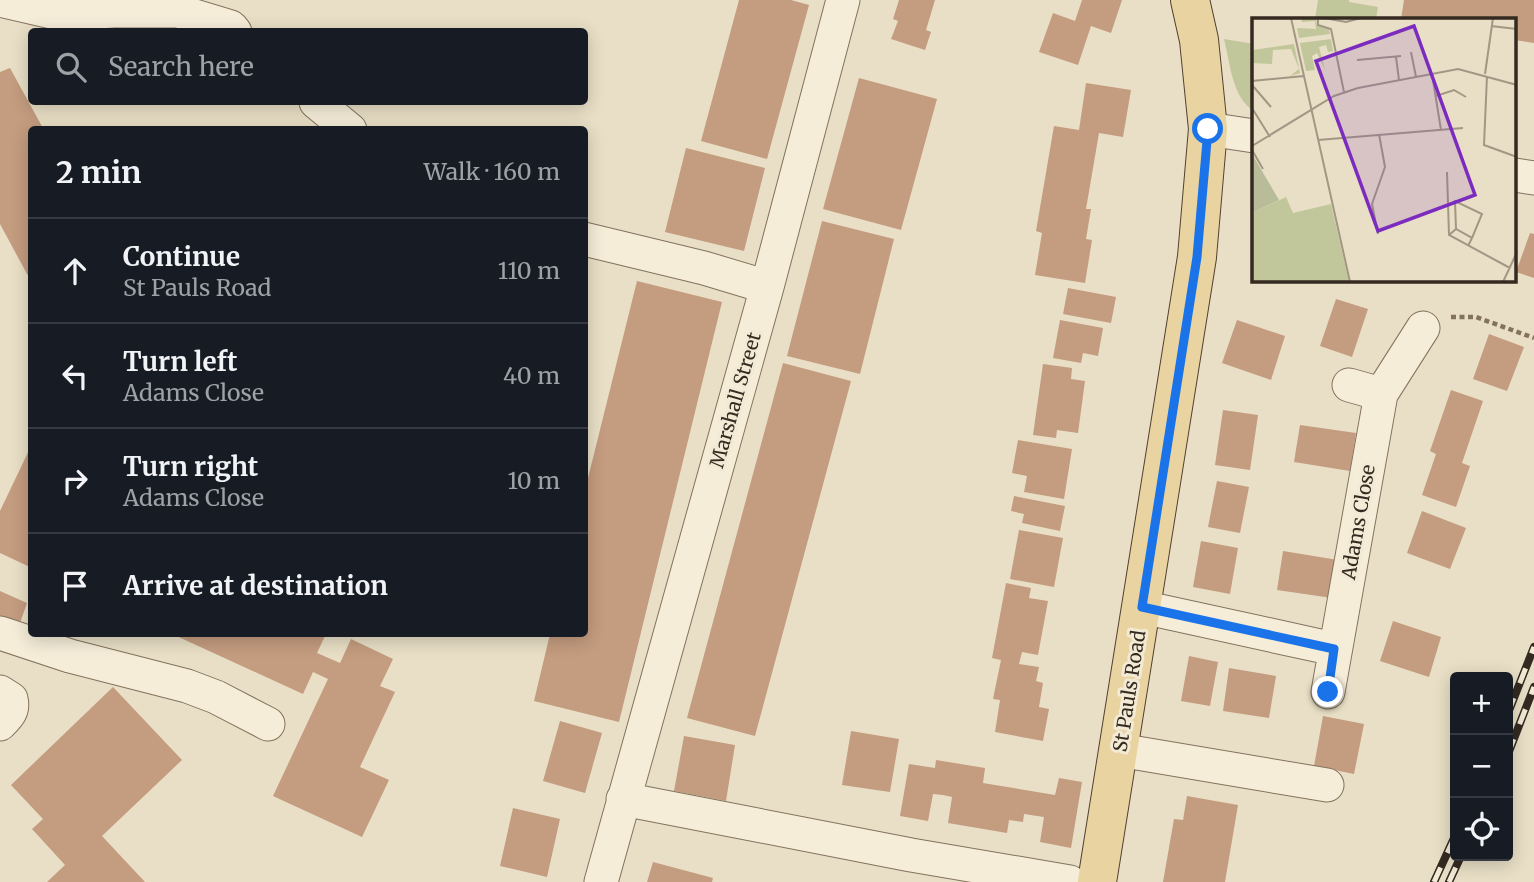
<!DOCTYPE html>
<meta charset="utf-8">
<style>
body{margin:0;font-family:Merriweather,serif;background:#242831;color:#f1f3f6}
.controls{position:absolute;right:21px;bottom:21px;display:grid;overflow:hidden;border-radius:7px;box-shadow:0 4px 18px #0003}
.controls button{width:63px;height:63px;display:grid;place-items:center;padding:0;border:0;border-bottom:2px solid #363941;background:#171b24;color:#f1f3f6;font:35px sans-serif}
.stop{position:absolute;width:21px;height:21px;margin:-16px;border:5px solid #1a73e8;border-radius:50%;background:#fff}
.stop.end{background:#1a73e8;border-color:#fff;box-shadow:0 2px 7px #0008}
.list{margin:0;padding:0;list-style:none}
h2{display:flex;justify-content:space-between;align-items:center;height:91px;margin:0;padding:0 28px;font-size:30px}
h2 small{font-size:23px;font-weight:400;color:#9ea1a6}
.list li{display:grid;grid-template-columns:46px 1fr auto;gap:21px;align-items:center;box-sizing:border-box;height:105px;padding:0 28px;border-top:2px solid #363941}
.list b{display:block;font-size:26px;white-space:nowrap}
.list p{margin:0;font-size:23px;white-space:nowrap;color:#9ea1a6}
.list em{font-size:23px;font-style:normal;color:#9ea1a6}
.icon{flex:none;width:38px;height:38px;fill:none;stroke:currentColor;stroke-width:2;stroke-linecap:round;stroke-linejoin:round}
.map{position:relative;flex:none;width:1534px;height:882px;overflow:hidden}
.search{position:absolute;background:#171b24;box-shadow:0 4px 18px #0003;left:28px;top:28px;width:560px;height:77px;display:flex;align-items:center;gap:18px;box-sizing:border-box;padding:0 24px;border-radius:7px;color:#9ea1a6;font-size:26px}
.panel{position:absolute;background:#171b24;box-shadow:0 4px 18px #0003;left:28px;top:126px;width:560px;height:511px;border-radius:7px}
.map>svg:first-child{display:block}
.green{fill:#c1c69b}
.building{fill:#c49c7f}
.lines{fill:none;stroke-linecap:round;stroke-linejoin:round}
.minor-casing{stroke:#83725d;stroke-width:35}
.major-casing{stroke:#514031;stroke-width:40}
.path{stroke:#83725d;stroke-width:4.5;stroke-dasharray:5 3.5;stroke-linecap:butt}
.minor{stroke:#f5edd8;stroke-width:33}
.major{stroke:#e9d3a1;stroke-width:38}
.rail-casing{stroke:#342a20;stroke-width:8}
.rail{stroke:#f2ead4;stroke-width:5;stroke-dasharray:16;stroke-linecap:butt}
.route{stroke:#1a73e8;stroke-width:9}
.labels{text-anchor:middle;dominant-baseline:central;stroke-width:6;stroke-linejoin:round;paint-order:stroke}
.street-label{font-size:19px;fill:#342a20;stroke:#f2ead4}
.inset-road{fill:none;stroke:#a19784;stroke-width:2}
.view{fill:#7b2cbf;fill-opacity:0.15;stroke:#7b2cbf;stroke-width:3.5}
.inset-edge{fill:none;stroke:#342a20;stroke-width:3.5}
</style>
<div class="map">
<svg width="1534" height="882" viewBox="0 0 1534 882">
<rect width="100%" height="100%" fill="#e9dfc6"/>
<path class="green" d="M1318,0h31v2l29,5 -2,12h-61z
M1224,39l30,5v67c-22,-13 -24,-49 -30,-72z"/>
<path class="building" d="M739,0h52l18,5 -42,154 -66,-18z
M899,0h36l-9,30 5,2 -6,18 -34,-11 7,-18 -5,-2z
M1082,0h40l-11,33 -20,-7 -13,39 -39,-13 14,-39 22,8z
M1404,0h130v43l-19,-3v-21h-114z
M10,68l34,62h-12v149l-5,-5 -27,-50v-152z
M859,78l78,21 -36,131 -78,-21z
M1086,83l45,7 -8,47 -24,-4 -13,76h5l-5,30 6,1 -7,43 -50,-8 7,-42 -6,-2 18,-105 25,4z
M686,148l79,20 -21,83 -79,-19z
M822,221l72,18 -34,135 -73,-18z
M1530,233l4,1v44l-18,-6z
M637,281l85,21 -103,420 -85,-21 16,-67h34v-140z
M1068,288l48,9 -5,26 -48,-9z
M1336,299l32,10 -16,48 -32,-11z
M1060,320l43,8 -5,28 -15,-3 -2,10 -28,-5z
M1237,320l48,16 -14,44 -49,-17z
M1489,334l35,13 -17,44 -34,-12z
M783,363l68,18 -96,355 -68,-18z
M1043,364l29,4 -1,11 14,2 -7,52 -21,-3 -1,8 -23,-3z
M1451,390l32,11 -21,62 8,3 -14,41 -34,-12 14,-41 -6,-3z
M1223,410l35,5 -8,55 -35,-5z
M1300,425l56,8 -6,38 -56,-9z
M1018,440l54,9 -8,50 -40,-7 3,-16 -15,-3z
M32,444v124l-32,-15v-42z
M1217,481l32,6 -9,46 -32,-6z
M1014,496l51,10 -5,25 -38,-8 2,-9 -13,-3z
M1422,511l44,17 -16,41 -43,-16z
M1019,530l44,8 -9,49 -44,-8z
M1201,541l37,7 -8,46 -37,-7z
M1283,551l55,9 -6,38 -55,-8z
M1006,583l25,5 -2,10 19,3 -10,54 -16,-3 -3,12 20,3 -3,14 7,2 -4,24 10,2 -6,32 -48,-9 5,-32 -7,-1 8,-39 -9,-2z
M0,591l27,12 -7,20 -20,-6z
M1393,621l48,16 -12,40 -49,-16z
M172,634h154l-9,19 23,10 11,-24 42,20 -13,27 15,6 -35,75 29,13 -27,57 -89,-41 55,-117 -15,-7 -10,22z
M1189,656l29,6 -8,44 -29,-5z
M1229,668l47,8 -7,42 -46,-7z
M113,687l69,73 -80,76 43,46h-98l18,-17 -33,-36 11,-10 -32,-34z
M1323,716l41,8 -10,50 -40,-8z
M560,721l42,12 -17,60 -42,-12z
M851,731l48,8 -9,53 -48,-7z
M684,736l51,9 -9,56 -52,-10z
M936,760l49,8 -2,15 72,12 4,-17 23,4 -11,66 -31,-6 4,-25 -20,-3 -1,8 -14,-2 -2,13 -59,-10 4,-26 -9,-2 -10,-1 -5,27 -28,-5 9,-52 26,4z
M1187,796l51,9 -13,77h-62l11,-63 9,1z
M513,808l47,11 -13,58 -47,-11z
M653,862l60,16 -1,4h-65z"/>
<g class="lines">
<g class="minor-casing">
<path id="minor" d="M0,0l60,14 54,-3h64l53,16 4,5
M316,102l34,28
M1208,129l46,7
M1515,175l19,3
M584,239l120,29 63,19
M1349,385l32,9
M1142,607l192,42
M0,633l70,23 117,30 29,11 52,27
M0,692l11,7c3,12 -3,17 -11,25
M1328,692l53,-298 42,-66
M1119,750l208,35
M623,799l288,56 159,27
M601,882l166,-595 76,-287"/>
</g>
<g class="major-casing">
<path id="major" d="M1097,882l100,-625 11,-128 -9,-89 -9,-40"/>
</g>
<path class="path" d="M1451,317h25l58,21"/>
<use href="#minor" class="minor"/>
<use href="#major" class="major"/>
<g class="rail-casing">
<path id="rail" d="M1508,713l26,-66
M1508,754l26,-67
M1434,882l21,-46
M1449,882l12,-26"/>
</g>
<use href="#rail" class="rail"/>
</g>
<g class="lines">
<path class="route" d="M1208,129l-11,128 -55,350 192,42 -6,43"/>
</g>
<g class="labels">
<g class="street-label">
<text transform="translate(735 400) rotate(-74)">Marshall Street</text>
<text transform="translate(1358 522) rotate(-80)">Adams Close</text>
<text transform="translate(1129 691) rotate(-81)">St Pauls Road</text>
</g>
</g>
<g transform="translate(1252 18)">
<rect width="264" height="264" fill="#e9dfc6"/>
<path d="M49,0l15,1 1,6 12,4 1,5 -31,4 -2,-10 19,1 -1,-8 -13,1zM79,21l2,12 -5,1 -2,-7 -7,2 6,23 -8,-17 -5,3 3,14 -9,1 -6,-28zM42,26l6,29 -10,3 9,-7 -8,-20 -18,1 -1,14 -20,-1v-13zM34,179l7,16 38,-9 18,78h-97v-69z" fill="#c1c69b"/>
<path d="M0,136l27,46 -27,13z" fill="#b8bc99"/>
<path class="inset-road" d="M39,0l59,264M66,0v7l13,4 13,63M72,0l22,4 15,-4M239,8l26,3M159,34l5,25M144,39l3,23M105,42l44,-4M180,56l9,56M233,56l8,-56M235,58l-3,69 33,12M0,63l52,-5M0,67l19,22M184,78l18,-6 12,7M0,90l18,29M66,122l145,-12M0,128l82,-50 24,-8 100,-19 59,16M0,132l11,19M195,154l2,63 61,33M204,211l-1,-28 27,13 -10,24M126,216l-6,-30 13,-37 -6,-33M197,217l7,-6 16,9 -4,8M251,264l14,-30"/>
<path class="view" d="M162,8l61,169 -97,36 -62,-170z"/>
<rect width="264" height="264" class="inset-edge"/>
</g>
</svg>
<div class="controls">
<button>+</button>
<button>−</button>
<button><svg class="icon" aria-label="locate" viewBox="0 0 24 24"><circle cx="12" cy="12" r="6"/><path d="M12 2v4M12 18v4M2 12h4M18 12h4"/></svg></button>
</div>
<div class="stop" style="left:1208px;top:129px"></div>
<div class="stop end" style="left:1328px;top:692px"></div>
<div class="search"><svg class="icon" aria-label="search" viewBox="0 0 24 24"><circle cx="10" cy="10" r="6"/><path d="M15 15l6 6"/></svg>Search here</div>
<section class="panel">
<h2>2 min<small>Walk · 160 m</small></h2>
<ul class="list">
<li><svg class="icon" aria-label="ahead" viewBox="0 0 24 24"><path d="M12 20V5M6 11l6-6 6 6"/></svg><div><b>Continue</b><p>St Pauls Road</p></div><em>110 m</em></li>
<li><svg class="icon" aria-label="left" viewBox="0 0 24 24"><path d="M17 20v-9H6M10 6l-5 5 5 5"/></svg><div><b>Turn left</b><p>Adams Close</p></div><em>40 m</em></li>
<li><svg class="icon" aria-label="right" viewBox="0 0 24 24"><path d="M7 20v-9h11M14 6l5 5-5 5"/></svg><div><b>Turn right</b><p>Adams Close</p></div><em>10 m</em></li>
<li><svg class="icon" aria-label="arrive" viewBox="0 0 24 24"><path d="M6 21V4h12l-3 4 3 4H6"/></svg><div><b>Arrive at destination</b></div></li>
</ul>
</section>
</div>
